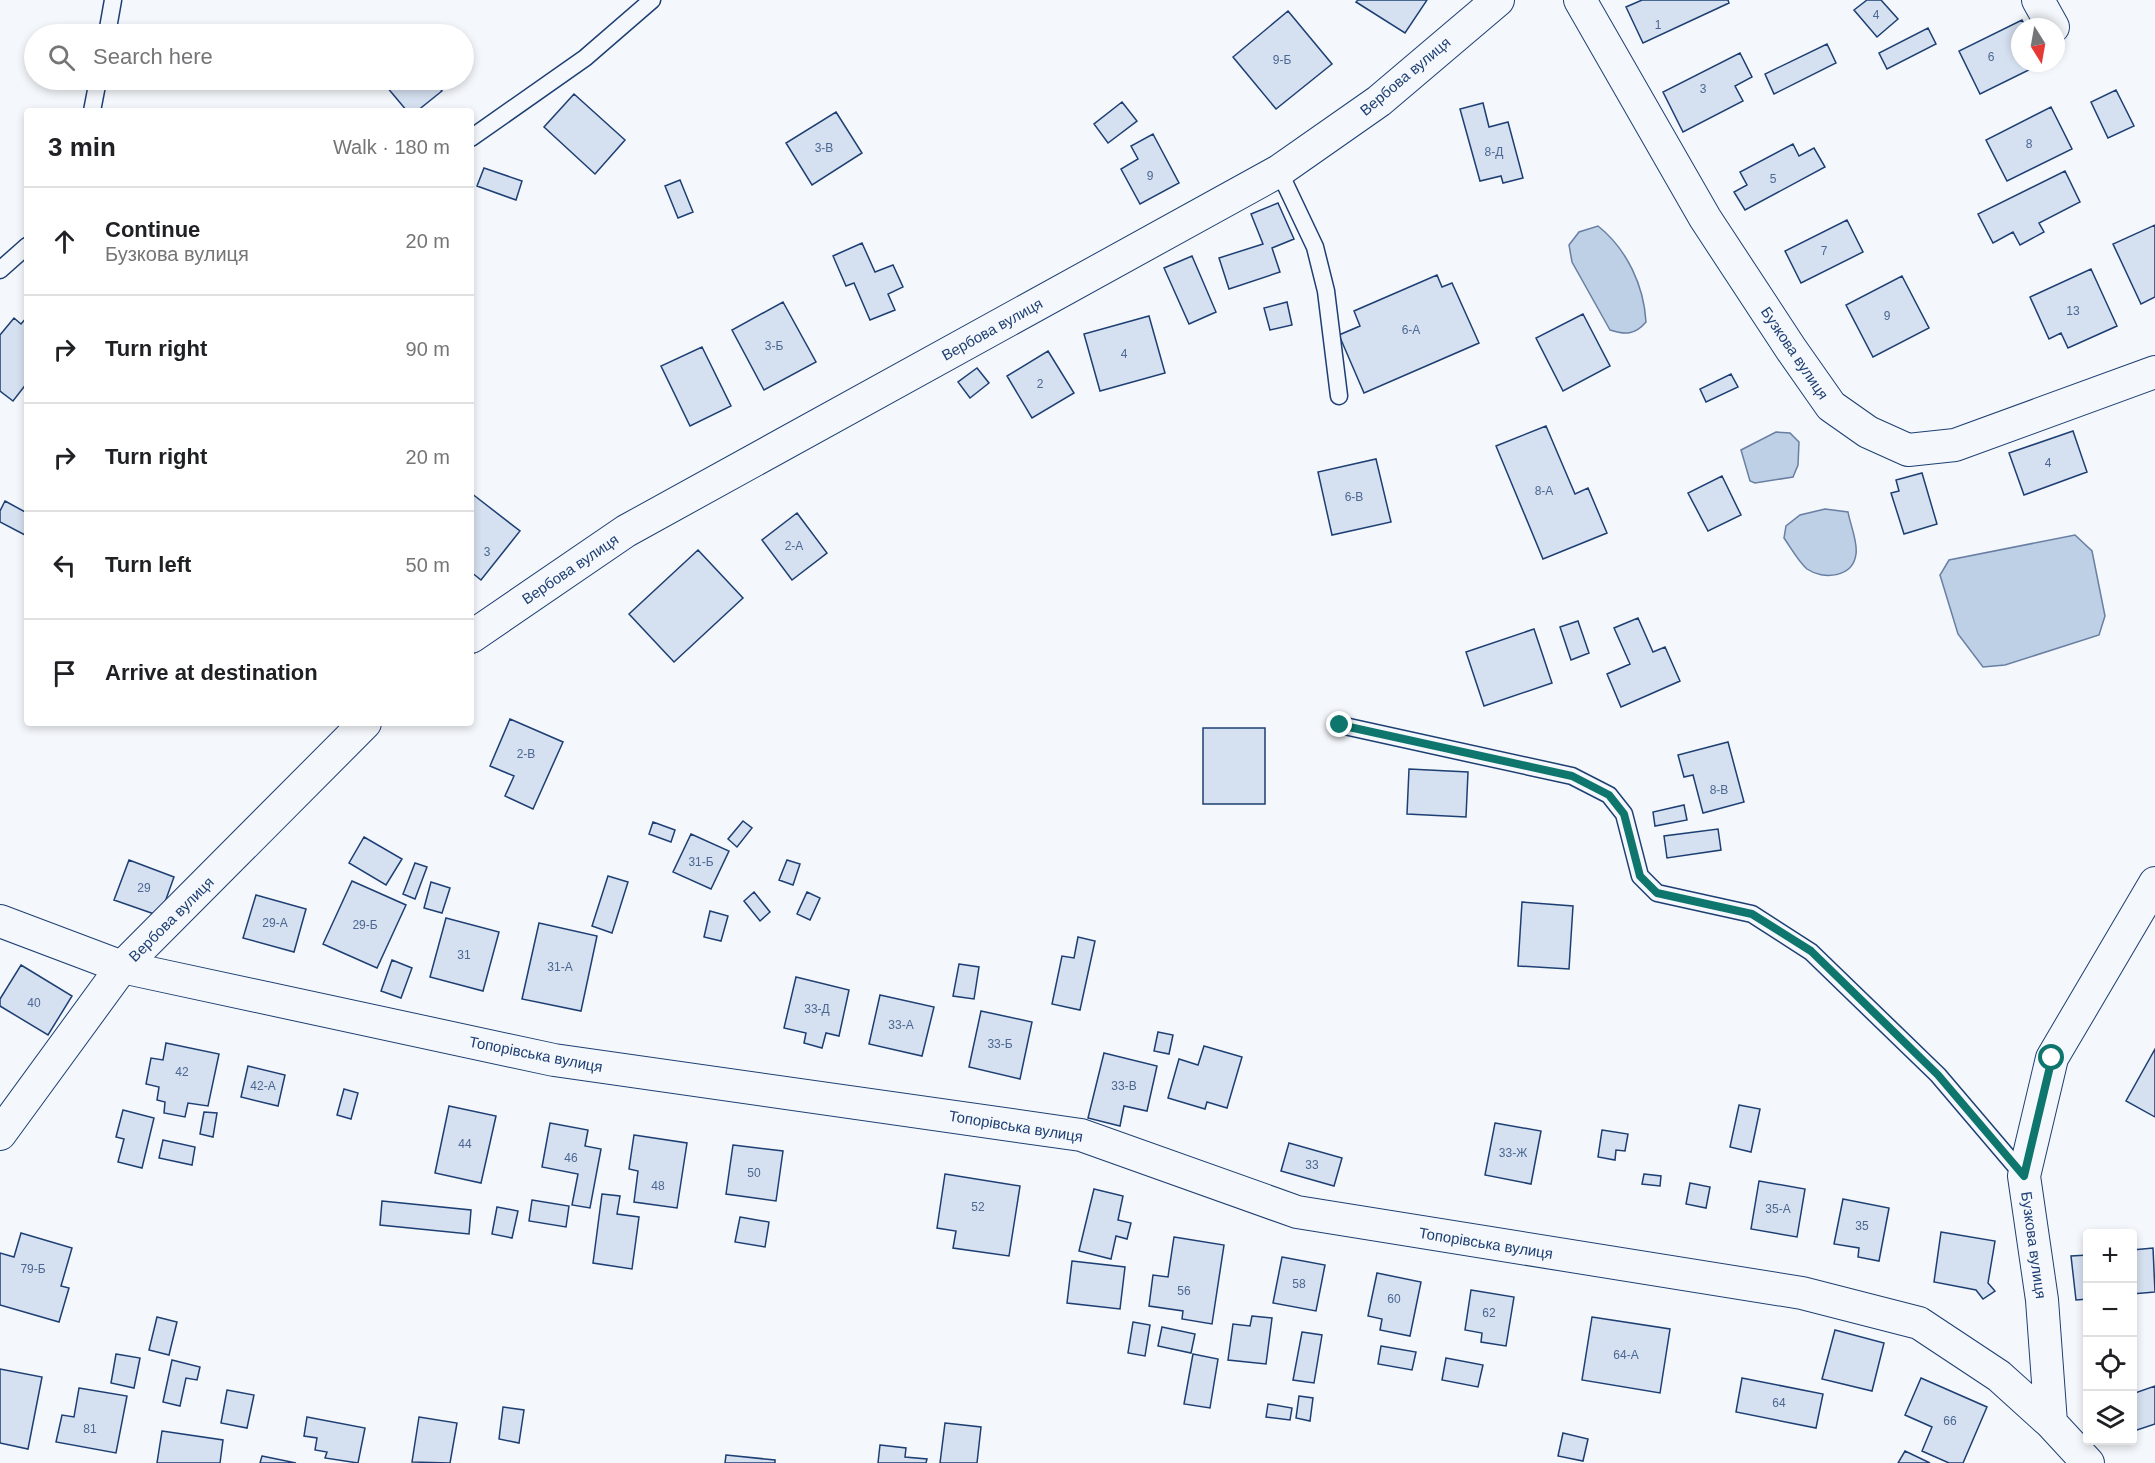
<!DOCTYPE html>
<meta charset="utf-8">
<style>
body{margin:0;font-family:Helvetica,sans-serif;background:#f6f6f6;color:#202124}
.controls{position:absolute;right:18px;bottom:18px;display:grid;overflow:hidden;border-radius:6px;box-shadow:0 3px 9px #0003}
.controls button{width:54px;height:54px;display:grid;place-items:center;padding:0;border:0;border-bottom:2px solid #e0e0e0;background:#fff;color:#202124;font:30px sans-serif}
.compass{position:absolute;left:2011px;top:18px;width:54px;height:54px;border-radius:50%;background:#fff;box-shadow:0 3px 9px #0003;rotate:169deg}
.stop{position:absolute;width:18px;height:18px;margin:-14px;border:4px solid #0f766e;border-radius:50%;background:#fff}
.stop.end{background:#0f766e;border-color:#fff;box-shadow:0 2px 6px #0008}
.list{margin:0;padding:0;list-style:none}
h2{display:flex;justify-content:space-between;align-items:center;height:78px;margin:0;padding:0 24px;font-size:26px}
h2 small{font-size:20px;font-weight:400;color:#757577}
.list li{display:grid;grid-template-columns:39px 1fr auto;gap:18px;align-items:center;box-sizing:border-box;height:108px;padding:0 24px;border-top:2px solid #e0e0e0}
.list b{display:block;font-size:22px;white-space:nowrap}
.list p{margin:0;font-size:20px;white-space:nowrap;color:#757577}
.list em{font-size:20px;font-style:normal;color:#757577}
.icon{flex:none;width:33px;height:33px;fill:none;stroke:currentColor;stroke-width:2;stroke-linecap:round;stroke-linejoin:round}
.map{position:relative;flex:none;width:2155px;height:1463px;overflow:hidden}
.search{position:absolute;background:#fff;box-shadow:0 3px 9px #0003;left:24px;top:24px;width:450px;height:66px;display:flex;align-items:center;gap:15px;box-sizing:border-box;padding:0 21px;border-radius:33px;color:#757577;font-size:22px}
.panel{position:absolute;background:#fff;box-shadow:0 3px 9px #0003;left:24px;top:108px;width:450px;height:618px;border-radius:6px}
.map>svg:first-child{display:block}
.water{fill:#bed0e5;stroke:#687fa3;stroke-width:1.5}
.building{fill:#d5e0f0;stroke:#1d3f73;stroke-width:1.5}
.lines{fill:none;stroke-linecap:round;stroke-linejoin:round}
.lane-casing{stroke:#1d3f73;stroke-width:19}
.street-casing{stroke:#1d3f73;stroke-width:34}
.lane{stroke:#f4f7fb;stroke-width:16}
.street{stroke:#f4f7fb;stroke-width:32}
.route{stroke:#0f766e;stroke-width:8}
.labels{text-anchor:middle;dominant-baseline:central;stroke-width:4.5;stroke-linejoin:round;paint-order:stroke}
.number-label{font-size:12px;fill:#4b6792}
.street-label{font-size:15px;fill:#1d3f73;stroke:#f4f7fb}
</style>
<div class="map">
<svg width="2155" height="1463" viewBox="0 0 2155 1463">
<rect width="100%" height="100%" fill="#f4f7fb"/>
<path class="water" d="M1598,226c29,23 46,60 48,96 -11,13 -21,13 -36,8l-38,-68 -3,-17 10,-13z
M1776,432l14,1 9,9 -1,23 -5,12 -38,6 -5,-2 -9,-31z
M1825,509l23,3c2,12 10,30 8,42 -3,24 -33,26 -49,15 -9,-8 -16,-21 -23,-31l2,-12 14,-11z
M2075,535l17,16 13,65 -6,19 -94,30 -22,2 -25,-33 -18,-59 9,-15z"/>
<path class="building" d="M1358,0h69l-22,33 -49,-31z
M1642,0h86l1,3 -86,40 -17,-36z
M1867,0h14l17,19 -21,18 -23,-27z
M1288,11l44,53 -56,45 -43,-52z
M2022,20l4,7h-6v36h23l-63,31 -21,-43z
M1928,28l8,16 -49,25 -8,-16z
M1827,44l9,19 -62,31 -9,-20z
M1740,53l12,24 -17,9 8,15 -60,31 -20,-40z
M381,80h52l9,11 -25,20h-10z
M2116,90l18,36 -26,12 -17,-36z
M574,94l51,46 -30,34 -51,-47z
M1122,102l15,19 -29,22 -14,-19z
M1483,103l6,24 19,-5 15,56 -20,5 -2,-7 -21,5 -20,-72z
M2051,107l21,42 -65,32 -21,-41z
M836,112l26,41 -50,32 -26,-42z
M1153,134l26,49 -39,21 -19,-35 17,-10 -7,-13z
M1793,144l6,12 15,-8 11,19 -80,43 -11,-18 13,-7 -7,-13z
M484,168l38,13 -6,19 -39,-14z
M2065,171l15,31 -41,21 5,9 -24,13 -7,-13 -20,11 -15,-29z
M680,180l13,32 -15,6 -13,-32z
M1278,203l16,36 -22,9 8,24 -51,17 -10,-31 44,-14 -12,-30z
M1847,220l16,32 -62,31 -16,-32z
M2155,225v72l-14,7 -28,-60z
M862,243l13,29 18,-7 10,22 -15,7 7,16 -25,10 -16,-37 -8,3 -13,-30z
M1192,256l24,56 -27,12 -25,-56z
M2091,269l26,57 -49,22 -7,-15 -12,6 -19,-42z
M1437,275l5,12 10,-4 27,60 -115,50 -25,-58 21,-9 -6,-15z
M1902,276l27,52 -56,29 -27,-52z
M783,302l33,60 -52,28 -32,-60z
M1287,302l5,23 -22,5 -6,-22z
M1583,314l27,52 -47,25 -27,-53z
M1149,316l16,57 -65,18 -16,-57z
M27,317v66l-14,18 -13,-10v-56l14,-17 7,6z
M702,347l29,59 -41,20 -29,-60z
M1048,351l26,42 -42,25 -25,-42z
M977,368l12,15 -19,15 -12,-16z
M1731,374l7,13 -32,15 -6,-13z
M1546,426l29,68 13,-6 19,45 -64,26 -47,-113z
M2073,431l14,41 -63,23 -15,-42z
M1376,459l15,63 -59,13 -14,-63z
M1922,473l15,51 -33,10 -13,-41 8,-2 -3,-11z
M1722,476l19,39 -33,16 -20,-38z
M471,493l49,38 -39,49 -10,-8z
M5,501l22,12 -2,22 -25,-13v-11z
M797,513l30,40 -35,27 -30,-40z
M698,550l45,48 -69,64 -45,-48z
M1638,618l15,34 12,-5 15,34 -59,26 -14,-33 23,-10 -16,-36z
M1578,621l11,32 -18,7 -11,-33z
M1534,629l18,54 -68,23 -18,-54z
M510,719l53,23 -30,67 -28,-13 9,-20 -24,-10z
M1203,728h62v76h-62z
M1728,742l16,60 -41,11 -10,-38 -9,2 -6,-22z
M1409,769l59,3 -2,45 -59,-3z
M1684,805l3,15 -32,6 -2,-14z
M743,821l9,7 -15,19 -9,-8z
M653,822l22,8 -4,12 -22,-8z
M1718,829l3,21 -54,8 -3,-22z
M691,834l38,17 -18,38 -38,-17z
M364,837l38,22 -16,26 -37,-22z
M129,860l45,17 -14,39 -46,-16z
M787,860l13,4 -7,21 -14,-5z
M415,863l12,4 -12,32 -12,-5z
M608,876l20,6 -16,51 -20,-7z
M352,881l54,24 -29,63 -54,-24z
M431,882l19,6 -8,25 -18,-5z
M754,892l16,20 -10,9 -16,-20z
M807,892l13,6 -10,22 -13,-6z
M256,895l50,14 -12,43 -51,-14z
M1522,902l51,4 -4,63 -51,-3z
M710,911l18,5 -7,25 -17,-4z
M446,918l53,14 -16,59 -53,-14z
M539,923l58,13 -16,75 -59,-12z
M1078,937l17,4 -15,69 -28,-6 10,-48 12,2z
M392,960l20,8 -11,30 -20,-7z
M959,964l20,3 -5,32 -21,-3z
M21,965l51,31 -24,39 -48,-29v-7z
M796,977l53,13 -10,46 -13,-3 -4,15 -18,-5 2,-10 -22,-5z
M880,995l54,12 -12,49 -53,-12z
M981,1011l51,11 -12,57 -51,-12z
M1158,1032l15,3 -4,19 -15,-3z
M166,1043l53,11 -11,52 -20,-3 -3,14 -21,-4 1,-11 -8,-2 2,-13 -13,-3 5,-26 12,2z
M1204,1046l38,11 -15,51 -20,-6 -2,7 -37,-11 11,-39 19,6z
M2155,1049v68l-29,-16z
M1104,1053l53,13 -10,45 -23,-5 -4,20 -32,-8z
M248,1066l37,9 -7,31 -37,-9z
M344,1089l14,4 -7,26 -14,-4z
M1739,1105l21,4 -9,43 -21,-5z
M449,1106l47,10 -15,67 -46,-10z
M123,1110l31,8 -12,50 -24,-6 6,-23 -8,-2z
M204,1112l13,1 -4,24 -13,-3z
M550,1123l38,7 -3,16 16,3 -11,59 -18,-3 6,-31 -36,-7z
M1495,1123l46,8 -10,53 -46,-9z
M1602,1130l26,4 -3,17 -9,-1 -1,10 -17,-3z
M634,1135l53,8 -10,65 -43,-6 4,-31 -9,-2z
M163,1140l32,7 -3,18 -33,-7z
M1289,1143l53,15 -8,28 -53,-15z
M733,1145l50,6 -7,50 -50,-7z
M945,1174l75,12 -11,70 -56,-8 3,-17 -19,-3z
M1644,1174l17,2 -1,10 -18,-2z
M1759,1181l46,8 -8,48 -46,-8z
M1690,1183l20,4 -4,21 -20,-4z
M1094,1189l29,7 -5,24 13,3 -4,16 -11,-3 -5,23 -32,-8z
M602,1194l18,2 -3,18 22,3 -7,52 -39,-6z
M1843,1199l46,9 -10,53 -21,-4 1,-9 -25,-4z
M532,1200l37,6 -3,21 -37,-6z
M382,1201l89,9 -2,24 -89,-9z
M497,1207l21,4 -6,27 -20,-4z
M740,1217l29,5 -4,25 -30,-5z
M1941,1232l54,9 -7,42 7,8 -12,8 -7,-9 -42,-8z
M21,1233l51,15 -11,38 8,2 -10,34 -59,-17v-52l14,4z
M1174,1237l50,8 -12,79 -30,-5 1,-8 -34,-5 4,-31 15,2z
M2153,1248l2,44 -23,2v-44z
M2088,1255v44l-12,1 -5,-44z
M1282,1257l43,8 -9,46 -43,-8z
M1072,1261l53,6 -5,42 -53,-6z
M1377,1273l44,9 -11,54 -30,-6 2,-11 -14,-3z
M1471,1290l43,7 -8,49 -25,-4 1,-9 -17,-3z
M1252,1316l20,2 -6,46 -38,-4 5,-36 17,2z
M157,1317l20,5 -8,33 -20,-5z
M1592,1317l78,12 -10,64 -78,-13z
M1133,1322l17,3 -5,31 -17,-3z
M1162,1327l33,7 -4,19 -33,-7z
M1835,1330l49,13 -12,48 -50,-12z
M1302,1332l20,3 -8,48 -21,-3z
M1381,1346l35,6 -4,18 -34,-6z
M116,1354l24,4 -6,30 -23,-5z
M1193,1354l25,5 -8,49 -26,-4z
M1446,1358l37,7 -5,22 -36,-7z
M172,1360l28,7 -3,13 -11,-2 -6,28 -17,-4z
M0,1369l42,8 -14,72 -28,-6z
M1742,1378l81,16 -7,34 -80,-16z
M1921,1378l66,29 -24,56h-14l-27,-12 10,-24 -27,-12z
M2155,1386v38l-21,7 -2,-37z
M79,1388l48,8 -11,57 -60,-11 6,-27 12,2z
M227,1390l27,5 -7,33 -26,-5z
M1299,1396l14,2 -3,23 -14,-3z
M1268,1404l24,4 -2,12 -24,-3z
M503,1407l21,3 -5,33 -20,-4z
M307,1417l58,11 -7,35 -33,-5 2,-6 -12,-2 2,-12 -13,-2z
M419,1417l38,6 -7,40 -38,-1z
M945,1423l36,4 -4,36h-37z
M162,1431l61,9 -3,23h-63z
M1563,1433l25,6 -5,22 -25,-5z
M880,1445l26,3 -1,9 22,2 -1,4h-48z
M1905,1451l25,12h-32z
M726,1455l49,5v3h-50z
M262,1456l34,7h-36z"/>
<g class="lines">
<g class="lane-casing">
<path id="lane" d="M107,34l6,-34
M92,111l6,-31
M471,138l114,-80 67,-58
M1279,171l36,76 11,44 13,105
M0,270l27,-24
M1340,725l232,51 37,19 15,19 16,62 17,17 95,21 59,38 127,123 86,101"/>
</g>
<g class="street-casing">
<path id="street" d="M1580,0l125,218 86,131 40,57 37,26 40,18 47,-5 200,-73
M2038,0l15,27
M471,637l155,-106 653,-360 100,-70 119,-101
M0,921l122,46 432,93 527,75 216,77 505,81 117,30 80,53 52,47 37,40
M0,1134l122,-167 243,-244
M2051,1423l-9,-123 -18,-124 28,-118 103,-175"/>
</g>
<use href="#lane" class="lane"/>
<use href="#street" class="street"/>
</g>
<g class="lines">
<path class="route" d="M1340,725l232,51 37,19 15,19 16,62 17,17 95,21 59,37 127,124 86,101 28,-118"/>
</g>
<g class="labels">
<g class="number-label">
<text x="1876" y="15">4</text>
<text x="1658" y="25">1</text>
<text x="1991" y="57">6</text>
<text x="1282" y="60">9-Б</text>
<text x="1703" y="89">3</text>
<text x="2029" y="144">8</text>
<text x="824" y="148">3-В</text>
<text x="1494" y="152">8-Д</text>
<text x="1150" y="176">9</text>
<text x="1773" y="179">5</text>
<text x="1824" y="251">7</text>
<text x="2073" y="311">13</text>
<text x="1887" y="316">9</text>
<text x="1411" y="330">6-А</text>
<text x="774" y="346">3-Б</text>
<text x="1124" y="354">4</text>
<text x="1040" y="384">2</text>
<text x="2048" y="463">4</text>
<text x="1544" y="491">8-А</text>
<text x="1354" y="497">6-В</text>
<text x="794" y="546">2-А</text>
<text x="487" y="552">3</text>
<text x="526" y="754">2-В</text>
<text x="1719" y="790">8-В</text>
<text x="701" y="862">31-Б</text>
<text x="144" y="888">29</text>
<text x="275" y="923">29-А</text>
<text x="365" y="925">29-Б</text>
<text x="464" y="955">31</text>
<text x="560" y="967">31-А</text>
<text x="34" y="1003">40</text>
<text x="817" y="1009">33-Д</text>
<text x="901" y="1025">33-А</text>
<text x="1000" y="1044">33-Б</text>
<text x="182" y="1072">42</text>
<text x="263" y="1086">42-А</text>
<text x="1124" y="1086">33-В</text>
<text x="465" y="1144">44</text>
<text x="1513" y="1153">33-Ж</text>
<text x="571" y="1158">46</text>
<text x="1312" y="1165">33</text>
<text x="754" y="1173">50</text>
<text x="658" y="1186">48</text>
<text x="978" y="1207">52</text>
<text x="1778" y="1209">35-А</text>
<text x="1862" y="1226">35</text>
<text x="33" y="1269">79-Б</text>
<text x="1299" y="1284">58</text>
<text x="1184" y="1291">56</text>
<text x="1394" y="1299">60</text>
<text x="1489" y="1313">62</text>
<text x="1626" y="1355">64-А</text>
<text x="1779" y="1403">64</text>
<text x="1950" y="1421">66</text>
<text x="90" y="1429">81</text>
</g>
<g class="street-label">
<text transform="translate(1405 76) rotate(-40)">Вербова вулиця</text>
<text transform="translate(992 329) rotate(-29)">Вербова вулиця</text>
<text transform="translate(1795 353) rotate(56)">Бузкова вулиця</text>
<text transform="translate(570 569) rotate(-34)">Вербова вулиця</text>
<text transform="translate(171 919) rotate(-45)">Вербова вулиця</text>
<text transform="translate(536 1054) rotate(11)">Топорівська вулиця</text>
<text transform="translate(1016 1126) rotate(9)">Топорівська вулиця</text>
<text transform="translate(1486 1243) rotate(9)">Топорівська вулиця</text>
<text transform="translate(2034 1245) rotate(82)">Бузкова вулиця</text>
</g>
</g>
</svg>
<div class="controls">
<button>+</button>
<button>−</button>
<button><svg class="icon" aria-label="locate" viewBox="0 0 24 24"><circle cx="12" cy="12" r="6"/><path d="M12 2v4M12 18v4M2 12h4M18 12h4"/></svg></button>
<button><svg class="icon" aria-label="layers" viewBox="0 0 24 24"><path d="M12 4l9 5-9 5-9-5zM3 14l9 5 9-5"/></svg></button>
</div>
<svg class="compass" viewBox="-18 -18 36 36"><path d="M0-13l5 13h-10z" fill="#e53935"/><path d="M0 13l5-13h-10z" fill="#757577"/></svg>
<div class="stop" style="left:2052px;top:1058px"></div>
<div class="stop end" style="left:1340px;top:725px"></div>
<div class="search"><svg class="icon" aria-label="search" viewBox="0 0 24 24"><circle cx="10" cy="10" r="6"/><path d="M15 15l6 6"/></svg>Search here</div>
<section class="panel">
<h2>3 min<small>Walk · 180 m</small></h2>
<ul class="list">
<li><svg class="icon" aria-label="ahead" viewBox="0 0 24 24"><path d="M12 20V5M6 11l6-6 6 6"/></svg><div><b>Continue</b><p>Бузкова вулиця</p></div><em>20 m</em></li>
<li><svg class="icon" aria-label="right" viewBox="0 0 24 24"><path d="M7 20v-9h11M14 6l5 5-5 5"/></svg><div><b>Turn right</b></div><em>90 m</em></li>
<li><svg class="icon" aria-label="right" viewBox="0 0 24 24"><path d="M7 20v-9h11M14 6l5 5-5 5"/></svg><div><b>Turn right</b></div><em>20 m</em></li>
<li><svg class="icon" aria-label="left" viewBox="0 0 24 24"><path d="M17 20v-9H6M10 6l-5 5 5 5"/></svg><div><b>Turn left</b></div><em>50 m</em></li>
<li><svg class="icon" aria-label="arrive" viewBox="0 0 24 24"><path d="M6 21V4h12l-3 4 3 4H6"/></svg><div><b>Arrive at destination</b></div></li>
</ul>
</section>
</div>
